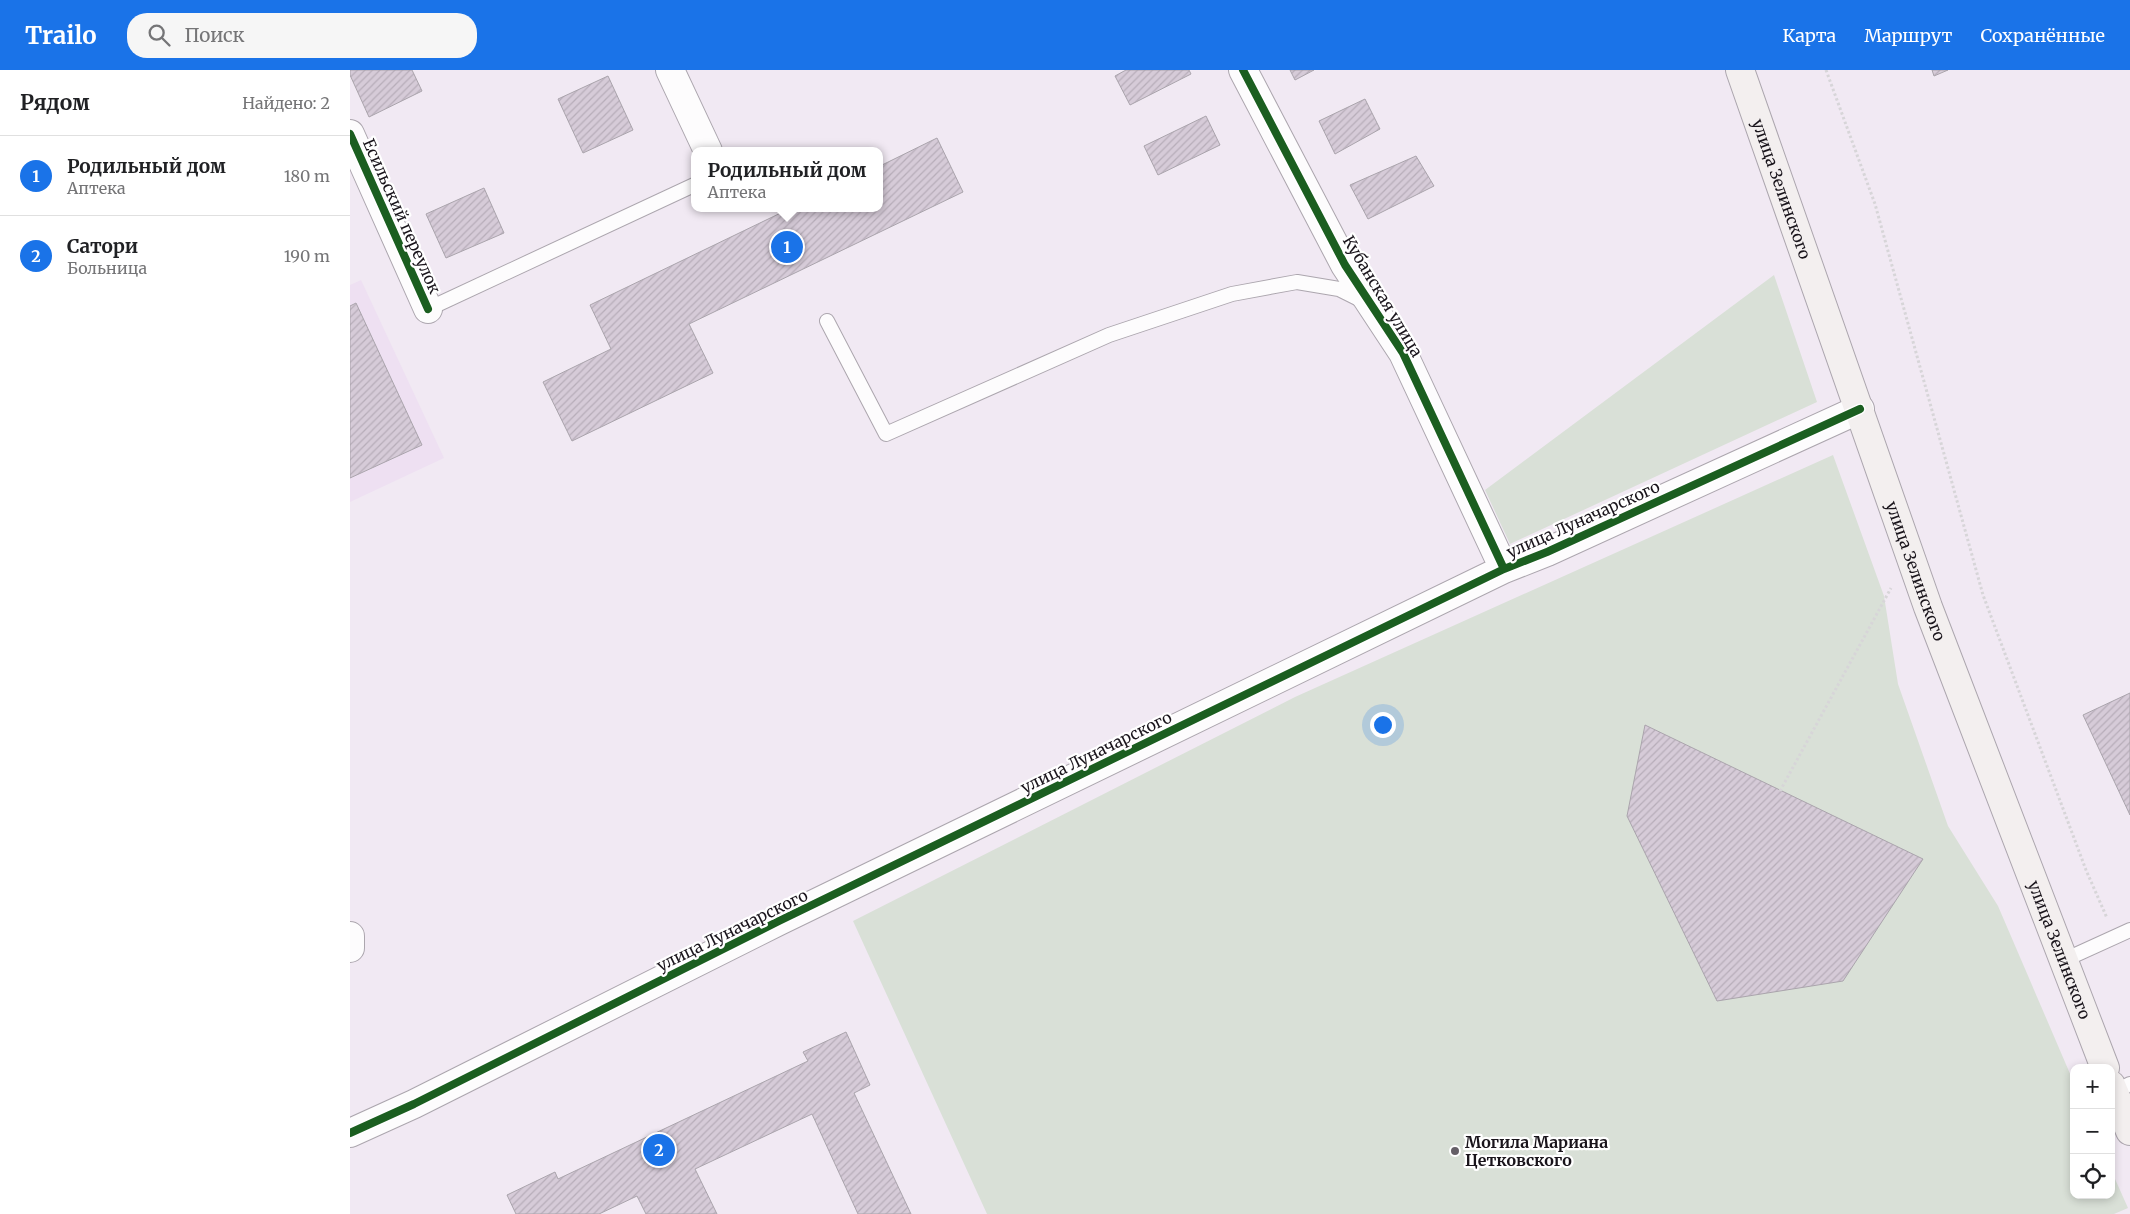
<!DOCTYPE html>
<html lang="ru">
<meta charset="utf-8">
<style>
body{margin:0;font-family:Merriweather,serif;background:#f6f6f6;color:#202124}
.controls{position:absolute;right:15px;bottom:15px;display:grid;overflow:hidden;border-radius:10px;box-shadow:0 2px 8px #0003}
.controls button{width:45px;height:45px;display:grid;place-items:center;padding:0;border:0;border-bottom:1px solid #e0e0e0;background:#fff;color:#202124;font:25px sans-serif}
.you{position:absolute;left:1032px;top:654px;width:18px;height:18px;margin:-12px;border:4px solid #fff;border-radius:50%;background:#1a73e8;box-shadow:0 0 0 8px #1a73e833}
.badge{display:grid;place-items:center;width:32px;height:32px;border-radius:50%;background:#1a73e8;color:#fff;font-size:16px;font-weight:700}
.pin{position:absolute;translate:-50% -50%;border:2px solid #fff;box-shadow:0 1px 5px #0006}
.popup{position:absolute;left:341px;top:77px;width:192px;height:65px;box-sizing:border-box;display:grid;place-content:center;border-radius:10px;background:#fff;filter:drop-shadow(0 1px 4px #0005);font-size:16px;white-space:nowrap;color:#757577}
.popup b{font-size:19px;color:#202124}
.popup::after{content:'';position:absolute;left:50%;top:100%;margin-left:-10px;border:10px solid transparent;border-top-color:#fff}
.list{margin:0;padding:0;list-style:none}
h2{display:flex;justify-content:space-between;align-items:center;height:65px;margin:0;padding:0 20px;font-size:21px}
h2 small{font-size:16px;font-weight:400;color:#757577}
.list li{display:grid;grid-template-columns:32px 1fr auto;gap:15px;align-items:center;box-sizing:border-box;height:80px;padding:0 20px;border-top:1px solid #e0e0e0}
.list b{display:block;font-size:19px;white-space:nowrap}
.list p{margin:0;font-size:16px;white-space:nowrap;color:#757577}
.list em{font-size:16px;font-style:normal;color:#757577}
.icon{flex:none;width:28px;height:28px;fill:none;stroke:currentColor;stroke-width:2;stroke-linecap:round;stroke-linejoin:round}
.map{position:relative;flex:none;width:1780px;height:1144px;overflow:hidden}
header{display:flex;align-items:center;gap:30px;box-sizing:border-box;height:70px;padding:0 25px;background:#1a73e8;color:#fff}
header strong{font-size:24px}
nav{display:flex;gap:28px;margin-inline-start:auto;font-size:18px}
.search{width:350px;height:45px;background:#f6f6f6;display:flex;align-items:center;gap:12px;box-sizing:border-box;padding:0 18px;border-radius:20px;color:#757577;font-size:19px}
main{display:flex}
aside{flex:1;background:#fff}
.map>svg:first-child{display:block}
.built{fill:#eee0f2}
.green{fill:#d9e0d7}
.building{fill:url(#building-hatch);stroke:#aaa4ac}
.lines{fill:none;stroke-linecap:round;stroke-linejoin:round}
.service-casing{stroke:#aca6ae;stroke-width:16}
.minor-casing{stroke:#aca6ae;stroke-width:30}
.secondary-casing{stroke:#aca6ae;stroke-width:30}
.path{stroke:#d7d5d8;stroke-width:3;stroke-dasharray:2.5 2.5;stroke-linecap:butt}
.service{stroke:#fdfcfd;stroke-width:14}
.minor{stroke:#fdfcfd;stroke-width:28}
.secondary{stroke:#f3efef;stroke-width:28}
.cycleway-casing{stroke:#fff;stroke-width:11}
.cycleway{stroke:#1b5e20;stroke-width:8}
.poi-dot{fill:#655f67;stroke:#fff;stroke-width:2}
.labels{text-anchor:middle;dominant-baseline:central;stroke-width:4.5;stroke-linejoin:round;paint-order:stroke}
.street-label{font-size:16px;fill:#19141b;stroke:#fff}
.poi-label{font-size:16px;font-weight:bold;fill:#19141b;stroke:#fff;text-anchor:start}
</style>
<header>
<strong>Trailo</strong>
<div class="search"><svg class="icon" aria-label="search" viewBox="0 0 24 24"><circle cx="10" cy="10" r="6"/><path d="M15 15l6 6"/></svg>Поиск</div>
<nav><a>Карта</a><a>Маршрут</a><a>Сохранённые</a></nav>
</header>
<main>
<aside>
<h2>Рядом<small>Найдено: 2</small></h2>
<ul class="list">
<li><span class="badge">1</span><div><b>Родильный дом</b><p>Аптека</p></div><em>180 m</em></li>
<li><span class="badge">2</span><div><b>Сатори</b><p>Больница</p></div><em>190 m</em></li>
</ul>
</aside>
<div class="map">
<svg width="1780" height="1144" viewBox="0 0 1780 1144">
<defs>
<pattern id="building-hatch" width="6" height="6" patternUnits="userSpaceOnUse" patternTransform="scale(1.25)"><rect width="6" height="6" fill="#d6cbd8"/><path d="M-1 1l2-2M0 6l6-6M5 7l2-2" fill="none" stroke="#b7adb9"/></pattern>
</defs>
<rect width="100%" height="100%" fill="#f1e9f3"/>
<path class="built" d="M11,210l83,178 -94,44v-217z"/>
<path class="green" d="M1424,205l43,127 -307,142 -25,-54z
M1483,385l51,141 14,88 50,142 50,80 76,177v112h37v-25l17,38 -14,6h-1127l-134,-293 442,-224z"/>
<path class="building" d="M0,0h62l10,21 -53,26 -19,-42z
M776,0h63l2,4 -61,31 -15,-29z
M940,0h24l-19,10z
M1582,0h16l-14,6z
M258,6l25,54 -50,23 -25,-54z
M1015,29l15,30 -45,25 -16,-33z
M856,46l14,29 -62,30 -14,-29z
M587,68l26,54 -274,132 24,49 -141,68 -29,-59 68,-33 -21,-44 201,-97h89v-42z
M1066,86l18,30 -66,33 -18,-34z
M134,118l20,45 -58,25 -20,-44z
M6,233l66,142 -72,33v-172z
M1780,623v122l-47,-100z
M1295,655l278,134 -80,122 -126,20 -90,-185z
M496,962l24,53 -16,8 57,121h-53l-46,-100 -117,55 22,45h-71l-9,-18 -38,18h-83l-9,-19 48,-23 3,7 250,-118 -5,-9z"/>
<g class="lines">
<g class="service-casing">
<path id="service" d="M78,239l266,-124
M477,251l59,113 223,-99 123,-41 65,-12 42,7 24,12
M1712,891l68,-31
M1764,1022l16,-8"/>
</g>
<g class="minor-casing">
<path id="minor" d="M320,0l38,81
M893,0l102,195 58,88 101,216
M0,64l78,175
M0,866v12
M0,1063l64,-29 365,-183 725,-352 43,-17 313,-143"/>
</g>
<g class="secondary-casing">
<g id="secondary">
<path id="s1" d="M1390,0l188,537 177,461"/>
<path d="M1761,1015l19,46"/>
</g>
</g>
<path class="path" d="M1476,0l49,134 108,391 103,275 21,48
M1430,721l111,-203"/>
<use href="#service" class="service"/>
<use href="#minor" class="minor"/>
<use href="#secondary" class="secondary"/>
<g class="cycleway-casing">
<path id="cycleway" d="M893,0l102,195 58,88 101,216
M0,64l78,175
M0,1063l64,-29 365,-183 725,-352 43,-17 313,-143"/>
</g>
<use href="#cycleway" class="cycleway"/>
</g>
<circle class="poi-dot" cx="1105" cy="1081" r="5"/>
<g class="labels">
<g class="street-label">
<text stroke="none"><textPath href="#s1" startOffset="126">улица Зелинского</textPath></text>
<text transform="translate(52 146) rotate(66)">Есильский переулок</text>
<text transform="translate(1033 226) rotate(59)">Кубанская улица</text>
<text transform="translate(1233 449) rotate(-24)">улица Луначарского</text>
<text stroke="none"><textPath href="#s1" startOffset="531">улица Зелинского</textPath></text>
<text transform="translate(746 682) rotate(-26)">улица Луначарского</text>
<text transform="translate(382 860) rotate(-26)">улица Луначарского</text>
<text stroke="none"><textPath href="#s1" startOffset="936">улица Зелинского</textPath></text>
</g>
<g class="poi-label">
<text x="1115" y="1072">Могила Мариана<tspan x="1115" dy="18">Цетковского</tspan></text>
</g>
</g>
</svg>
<div class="controls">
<button>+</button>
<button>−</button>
<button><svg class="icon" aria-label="locate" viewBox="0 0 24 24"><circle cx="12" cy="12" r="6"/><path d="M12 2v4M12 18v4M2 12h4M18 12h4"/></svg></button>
</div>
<div class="you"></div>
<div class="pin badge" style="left:437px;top:177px">1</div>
<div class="popup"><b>Родильный дом</b>Аптека</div>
<div class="pin badge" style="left:309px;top:1080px">2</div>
</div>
</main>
